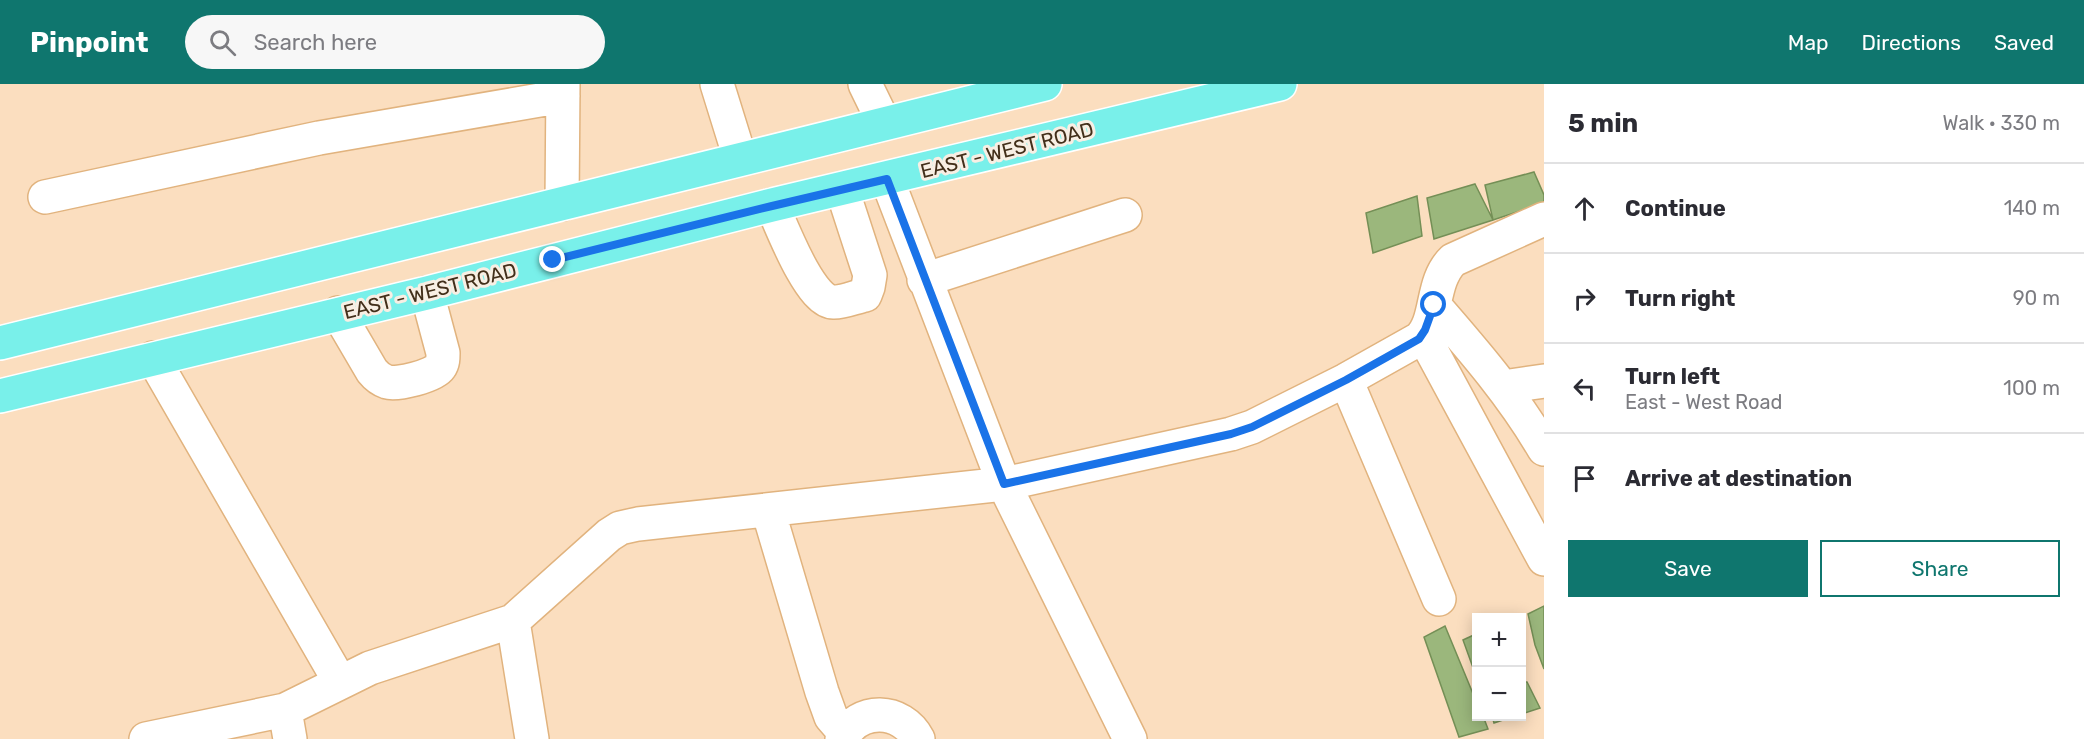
<!DOCTYPE html>
<meta charset="utf-8">
<style>
body{margin:0;font-family:Rubik,sans-serif;background:#f7f7f7;color:#2b2b33}
.controls{position:absolute;right:18px;bottom:18px;display:grid;overflow:hidden;border-radius:0px;box-shadow:0 3px 15px #0003}
.controls button{width:54px;height:54px;display:grid;place-items:center;padding:0;border:0;border-bottom:2px solid #e1e1e2;background:#fff;color:#2b2b33;font:30px sans-serif}
.stop{position:absolute;width:18px;height:18px;margin:-14px;border:4px solid #1a73e8;border-radius:50%;background:#fff}
.stop.end{background:#1a73e8;border-color:#fff;box-shadow:0 2px 6px #0008}
.list{margin:0;padding:0;list-style:none}
h2{display:flex;justify-content:space-between;align-items:center;height:78px;margin:0;padding:0 24px;font-size:26px}
h2 small{font-size:20px;font-weight:400;color:#7c7c81}
.list li{display:grid;grid-template-columns:39px 1fr auto;gap:18px;align-items:center;box-sizing:border-box;height:90px;padding:0 24px;border-top:2px solid #e1e1e2}
.list b{display:block;font-size:22px;white-space:nowrap}
.list p{margin:0;font-size:20px;white-space:nowrap;color:#7c7c81}
.list em{font-size:20px;font-style:normal;color:#7c7c81}
.actions{display:flex;gap:12px;padding:18px 24px}
.actions a{flex:1;padding:14px 0;border:2px solid #0f766e;border-radius:0px;text-align:center;font-size:21px;color:#0f766e}
.actions .main{background:#0f766e;color:#fff}
.icon{flex:none;width:33px;height:33px;fill:none;stroke:currentColor;stroke-width:2;stroke-linecap:round;stroke-linejoin:round}
.map{position:relative;flex:none;width:1544px;height:655px;overflow:hidden}
header{display:flex;align-items:center;gap:36px;box-sizing:border-box;height:84px;padding:0 30px;background:#0f766e;color:#fff}
header strong{font-size:28px}
nav{display:flex;gap:33px;margin-inline-start:auto;font-size:21px}
.search{width:420px;height:54px;background:#f7f7f7;display:flex;align-items:center;gap:15px;box-sizing:border-box;padding:0 21px;border-radius:33px;color:#7c7c81;font-size:22px}
main{display:flex}
aside{flex:1;background:#fff}
.map>svg:first-child{display:block}
.building{fill:#9bb77c;stroke:#748f56;stroke-width:1.5}
.lines{fill:none;stroke-linecap:round;stroke-linejoin:round}
.minor-casing{stroke:#e1b37e;stroke-width:36}
.major-casing{stroke:#fff;stroke-width:36}
.minor{stroke:#fff;stroke-width:33}
.major{stroke:#79f0ea;stroke-width:33}
.route{stroke:#1a73e8;stroke-width:8}
.labels{text-anchor:middle;dominant-baseline:central;stroke-width:6;stroke-linejoin:round;paint-order:stroke}
.street-label{font-size:20px;fill:#422f1a;stroke:#f8efe4}
</style>
<header>
<strong>Pinpoint</strong>
<div class="search"><svg class="icon" aria-label="search" viewBox="0 0 24 24"><circle cx="10" cy="10" r="6"/><path d="M15 15l6 6"/></svg>Search here</div>
<nav><a>Map</a><a>Directions</a><a>Saved</a></nav>
</header>
<main>
<div class="map">
<svg width="1544" height="655" viewBox="0 0 1544 655">
<rect width="100%" height="100%" fill="#fbdebf"/>
<path class="building" d="M1534,88l10,23v8l-51,17 -8,-35z
M1475,100l18,36 -59,19 -7,-41z
M1417,112l5,40 -49,17 -7,-40z
M1544,522v63l-9,-24 -7,-31z
M1445,542l31,75v15h7l5,13 -29,8 -35,-100z
M1476,550v42l-13,-36z
M1522,598h5l13,26 -18,6z
M1492,632h23l-21,7z"/>
<g class="lines">
<g class="minor-casing">
<path id="minor" d="M717,0l23,74
M865,0l19,39
M887,95l117,305 126,255
M45,113l274,-59 244,-42
M562,120l1,-120
M772,121c9,20 38,97 61,97 9,1 22,-5 32,-7l3,-8 2,-12 -28,-86
M924,196l201,-65
M1434,221c40,46 79,91 110,144
M338,229l34,58c4,5 9,9 15,11 10,3 47,-6 53,-15 3,-4 3,-9 3,-14l-16,-60
M1423,251l121,224
M153,274l187,324
M1346,296l93,219
M1503,303l41,-6
M768,426l54,182 9,25 14,16
M513,537l19,118
M285,626l5,29
M146,655l139,-29 85,-42 143,-47 96,-86 11,-7 18,-4 366,-40 227,-50 21,-7 94,-47 73,-41c20,-18 11,-57 34,-79l91,-41
M842,655c16,-33 60,-31 76,0"/>
</g>
<g class="major-casing">
<path id="major" d="M0,259l1045,-259
M0,312l427,-103 345,-88 508,-121"/>
</g>
<use href="#minor" class="minor"/>
<use href="#major" class="major"/>
</g>
<g class="lines">
<path class="route" d="M553,176l219,-54 115,-27 117,305 227,-50 21,-7 94,-47 73,-41 6,-9 9,-25"/>
</g>
<g class="labels">
<g class="street-label">
<text transform="translate(1007 66) rotate(-14)">EAST - WEST ROAD</text>
<text transform="translate(430 207) rotate(-14)">EAST - WEST ROAD</text>
</g>
</g>
</svg>
<div class="controls">
<button>+</button>
<button>−</button>
</div>
<div class="stop" style="left:1434px;top:221px"></div>
<div class="stop end" style="left:553px;top:176px"></div>
</div>
<aside>
<h2>5 min<small>Walk · 330 m</small></h2>
<ul class="list">
<li><svg class="icon" aria-label="ahead" viewBox="0 0 24 24"><path d="M12 20V5M6 11l6-6 6 6"/></svg><div><b>Continue</b></div><em>140 m</em></li>
<li><svg class="icon" aria-label="right" viewBox="0 0 24 24"><path d="M7 20v-9h11M14 6l5 5-5 5"/></svg><div><b>Turn right</b></div><em>90 m</em></li>
<li><svg class="icon" aria-label="left" viewBox="0 0 24 24"><path d="M17 20v-9H6M10 6l-5 5 5 5"/></svg><div><b>Turn left</b><p>East - West Road</p></div><em>100 m</em></li>
<li><svg class="icon" aria-label="arrive" viewBox="0 0 24 24"><path d="M6 21V4h12l-3 4 3 4H6"/></svg><div><b>Arrive at destination</b></div></li>
</ul>
<div class="actions"><a class="main">Save</a><a>Share</a></div>
</aside>
</main>
